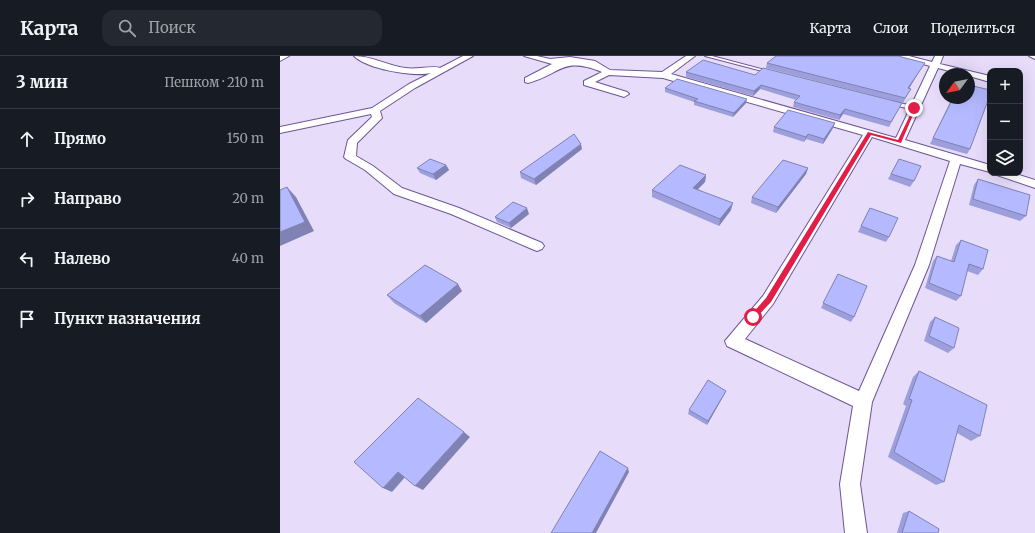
<!DOCTYPE html>
<html lang="ru">
<meta charset="utf-8">
<style>
body{margin:0;font-family:Merriweather,serif;background:#242831;color:#f1f3f6}
.controls{position:absolute;right:12px;top:12px;display:grid;overflow:hidden;border-radius:8px;box-shadow:0 4px 16px #0002}
.controls button{width:36px;height:36px;display:grid;place-items:center;padding:0;border:0;border-bottom:1px solid #363941;background:#171b24;color:#f1f3f6;font:20px sans-serif}
.compass{position:absolute;left:659px;top:12px;width:36px;height:36px;border-radius:50%;background:#171b24;box-shadow:0 4px 16px #0002;rotate:237deg}
.stop{position:absolute;width:12px;height:12px;margin:-9px;border:3px solid #e11d48;border-radius:50%;background:#fff}
.stop.end{background:#e11d48;border-color:#fff;box-shadow:0 1px 4px #0008}
.list{margin:0;padding:0;list-style:none}
h2{display:flex;justify-content:space-between;align-items:center;height:52px;margin:0;padding:0 16px;font-size:17px}
h2 small{font-size:13px;font-weight:400;color:#9ea1a6}
.list li{display:grid;grid-template-columns:26px 1fr auto;gap:12px;align-items:center;box-sizing:border-box;height:60px;padding:0 16px;border-top:1px solid #363941}
.list b{display:block;font-size:15px;white-space:nowrap}
.list em{font-size:13px;font-style:normal;color:#9ea1a6}
.icon{flex:none;width:22px;height:22px;fill:none;stroke:currentColor;stroke-width:2;stroke-linecap:round;stroke-linejoin:round}
.map{position:relative;flex:none;width:755px;height:477px;overflow:hidden}
header{display:flex;align-items:center;gap:24px;box-sizing:border-box;height:56px;padding:0 20px;background:#171b24;border-bottom:1px solid #363941}
header strong{font-size:19px}
nav{display:flex;gap:22px;margin-inline-start:auto;font-size:14px}
.search{width:280px;height:36px;background:#242831;display:flex;align-items:center;gap:10px;box-sizing:border-box;padding:0 14px;border-radius:12px;color:#9ea1a6;font-size:15px}
main{display:flex}
aside{flex:1;background:#171b24}
.map>svg:first-child{display:block}
.lines{fill:none;stroke-linecap:round;stroke-linejoin:round}
.lane-casing{stroke:#6e5495;stroke-width:2}
.street-casing{stroke:#6e5495;stroke-width:2}
.lane{fill:#fff;fill-rule:evenodd}
.street{fill:#fff;fill-rule:evenodd}
.wall{fill:#9c9fdb}
.shaded-wall{fill:#7f82b2}
.building{fill:#b5b9ff;stroke:#7f82b2}
.route{fill:#e11d48}
</style>
<header>
<strong>Карта</strong>
<div class="search"><svg class="icon" aria-label="search" viewBox="0 0 24 24"><circle cx="10" cy="10" r="6"/><path d="M15 15l6 6"/></svg>Поиск</div>
<nav><a>Карта</a><a>Слои</a><a>Поделиться</a></nav>
</header>
<main>
<aside>
<h2>3 мин<small>Пешком · 210 m</small></h2>
<ul class="list">
<li><svg class="icon" aria-label="ahead" viewBox="0 0 24 24"><path d="M12 20V5M6 11l6-6 6 6"/></svg><div><b>Прямо</b></div><em>150 m</em></li>
<li><svg class="icon" aria-label="right" viewBox="0 0 24 24"><path d="M7 20v-9h11M14 6l5 5-5 5"/></svg><div><b>Направо</b></div><em>20 m</em></li>
<li><svg class="icon" aria-label="left" viewBox="0 0 24 24"><path d="M17 20v-9H6M10 6l-5 5 5 5"/></svg><div><b>Налево</b></div><em>40 m</em></li>
<li><svg class="icon" aria-label="arrive" viewBox="0 0 24 24"><path d="M6 21V4h12l-3 4 3 4H6"/></svg><div><b>Пункт назначения</b></div></li>
</ul>
</aside>
<div class="map">
<svg width="755" height="477" viewBox="0 0 755 477">
<rect width="100%" height="100%" fill="#e7ddfb"/>
<g class="lines">
<g class="lane-casing">
<path id="lane" d="M425,0h7l60,16 -2,1z
M612,45l24,6 1,1 -3,2 -24,-6v-2z"/>
</g>
<g class="street-casing">
<path id="street" d="M0,0h9l-9,5z
M74,0c18,0 34,10 52,12 9,2 28,-3 34,0l23,-12h10l-58,32 -35,23 2,7 -25,25 -1,13 17,10 29,22 57,20 83,35 2,3 -2,3 -5,2 -5,-2 -81,-35 -57,-20 -29,-24 -19,-11 -2,-2 4,-17 24,-23 -1,-3 -91,19v-6l92,-19 37,-24 22,-11c-18,4 -64,-4 -77,-17z
M244,0h13l13,3 20,-2 25,4 15,9 52,2 24,-16h9l-24,18 225,64 34,-72 -35,-10h14l23,6 3,-6h8l-3,8 50,12v6l-21,-6v-2h-9l-22,-6 -33,72 85,25v7l-30,-8 -31,101 -57,137 -12,82 7,49h-22l-5,-49 13,-78 -126,-60 -2,-5 38,-45 100,-161 -200,-57 -54,-3 -14,7 32,10 2,2 -5,3 -3,-1 -37,-11v-4l18,-9c-41,-16 -40,2 -74,11l-3,-1v-4l27,-14zM592,81l78,24 -35,104 -56,126 -114,-52 28,-35z
M749,0h6v3z
M715,117h18l22,7v8l-38,-13z"/>
</g>
<use href="#lane" class="lane"/>
<use href="#street" class="street"/>
</g>
<path class="wall" d="M487,7l155,4 -13,22h2l-8,14 -137,-35z
M406,16l69,3 147,28 -13,24 -46,-13 -4,6 -46,-13 1,-5 2,-2 -36,-11 -7,7 -67,-19z
M385,32l81,15 -13,14 -39,-12v-3l-29,-10z
M672,42h17l1,51 -3,5 -37,-10z
M555,67l-2,5 -10,16 -17,-5 -2,3 -31,-10 1,-5z
M302,93l-46,36 -15,-7 -1,-6z
M619,103l15,22 -4,6 -22,-8z
M166,109l3,5 -13,10 -16,-7 -3,-5z
M528,112l-2,6 -30,39 -25,-10 1,-6z
M426,119l-1,7 -7,7 33,21 -12,16 -67,-29v-7z
M698,123l48,37 -6,5 -51,-16 5,-20z
M590,152l19,29 -3,5 -28,-10z
M249,158l-18,14 -14,-6 -2,-5z
M681,184l22,29 -5,6 -11,-4 -6,25 -5,5 -31,-13 8,-27 4,-5 14,5 5,-16z
M558,218l16,43 -3,5 -30,-14z
M182,235l-36,32 -32,-20 -7,-8z
M655,261l19,31 -6,5 -24,-12 6,-19z
M639,315l61,65 -9,5 -14,-8 -13,49 -8,3 -48,-28 18,-51 -3,-2 10,-27z
M446,335l-2,4 -17,30 -19,-11 1,-4z
M629,455l29,22h-41l6,-20z"/>
<path class="shaded-wall" d="M645,7l-3,4 -16,26 2,-5z
M481,29l-1,4 -7,7 1,-5z
M467,43l-1,4 -13,14 1,-4z
M565,53l-2,5 -4,6 1,-5z
M555,67l-2,5 -10,16 1,-5z
M528,78l-2,5 -2,3 2,-5z
M301,88l1,5 -46,36 -2,-6z
M166,109l3,5 -13,10 -3,-6z
M528,112l-2,6 -30,39 2,-6z
M426,119l-1,7 -13,13 1,-7z
M7,131l9,10 18,34 -34,15v-14z
M453,147l-2,7 -12,16 1,-7z
M247,152l2,6 -18,14 -2,-5z
M178,228l4,7 -36,32 -6,-7z
M446,335l-2,4 -17,30 1,-4z
M184,376l6,5 -47,53 -8,-4z
M348,412l1,4 -33,61h-4z
M118,416l8,4 -14,16 -9,-4z"/>
<path class="building" d="M496,0h122l27,7 -17,25 3,1 -6,9 -138,-35z
M423,4l52,15 8,-7 139,35 -11,19 -46,-13 -5,6 -46,-13 6,-6 -39,-11 -7,6 -68,-19z
M397,23l70,20 -13,14 -40,-12 4,-2 -33,-11z
M689,29l21,5v5l-20,54 -37,-11 20,-40h16z
M508,54l47,13 -11,16 -16,-5 -2,3 -32,-10z
M294,78l7,10 -47,35 -14,-7z
M150,103l16,6 -13,9 -16,-6z
M619,103l22,7 -7,15 -23,-7z
M503,104l25,8 -30,39 -26,-10z
M400,109l26,10 -13,13 40,15 -13,16 -68,-29z
M698,123l52,16 -4,21 -53,-17z
M7,131l18,35 -25,10v-42z
M233,146l14,6 -18,15 -14,-6z
M590,152l28,10 -9,19 -28,-11z
M681,184l27,10 -5,19 -14,-5 -8,32 -32,-13 8,-27 17,6z
M145,209l33,19 -38,32 -33,-21z
M558,218l29,12 -13,31 -31,-14z
M655,261l24,11 -5,20 -25,-12z
M639,315l68,34 -7,31 -21,-11 -15,57 -50,-30 18,-52 -3,-1z
M428,324l18,11 -18,30 -19,-11z
M138,342l46,34 -49,54 -17,-14 -15,16 -29,-26z
M320,395l28,17 -36,65h-41z
M629,455l30,18 -1,4h-36z"/>
<path class="route" d="M634,51l2,1 -15,35 -30,-8 -100,167 -16,17h-4v-4l15,-17 102,-166 30,8z"/>
</svg>
<div class="controls">
<button>+</button>
<button>−</button>
<button><svg class="icon" aria-label="layers" viewBox="0 0 24 24"><path d="M12 4l9 5-9 5-9-5zM3 14l9 5 9-5"/></svg></button>
</div>
<svg class="compass" viewBox="-18 -18 36 36"><path d="M0-13l5 13h-10z" fill="#e53935"/><path d="M0 13l5-13h-10z" fill="#9ea1a6"/></svg>
<div class="stop" style="left:473px;top:261px"></div>
<div class="stop end" style="left:634px;top:52px"></div>
</div>
</main>
